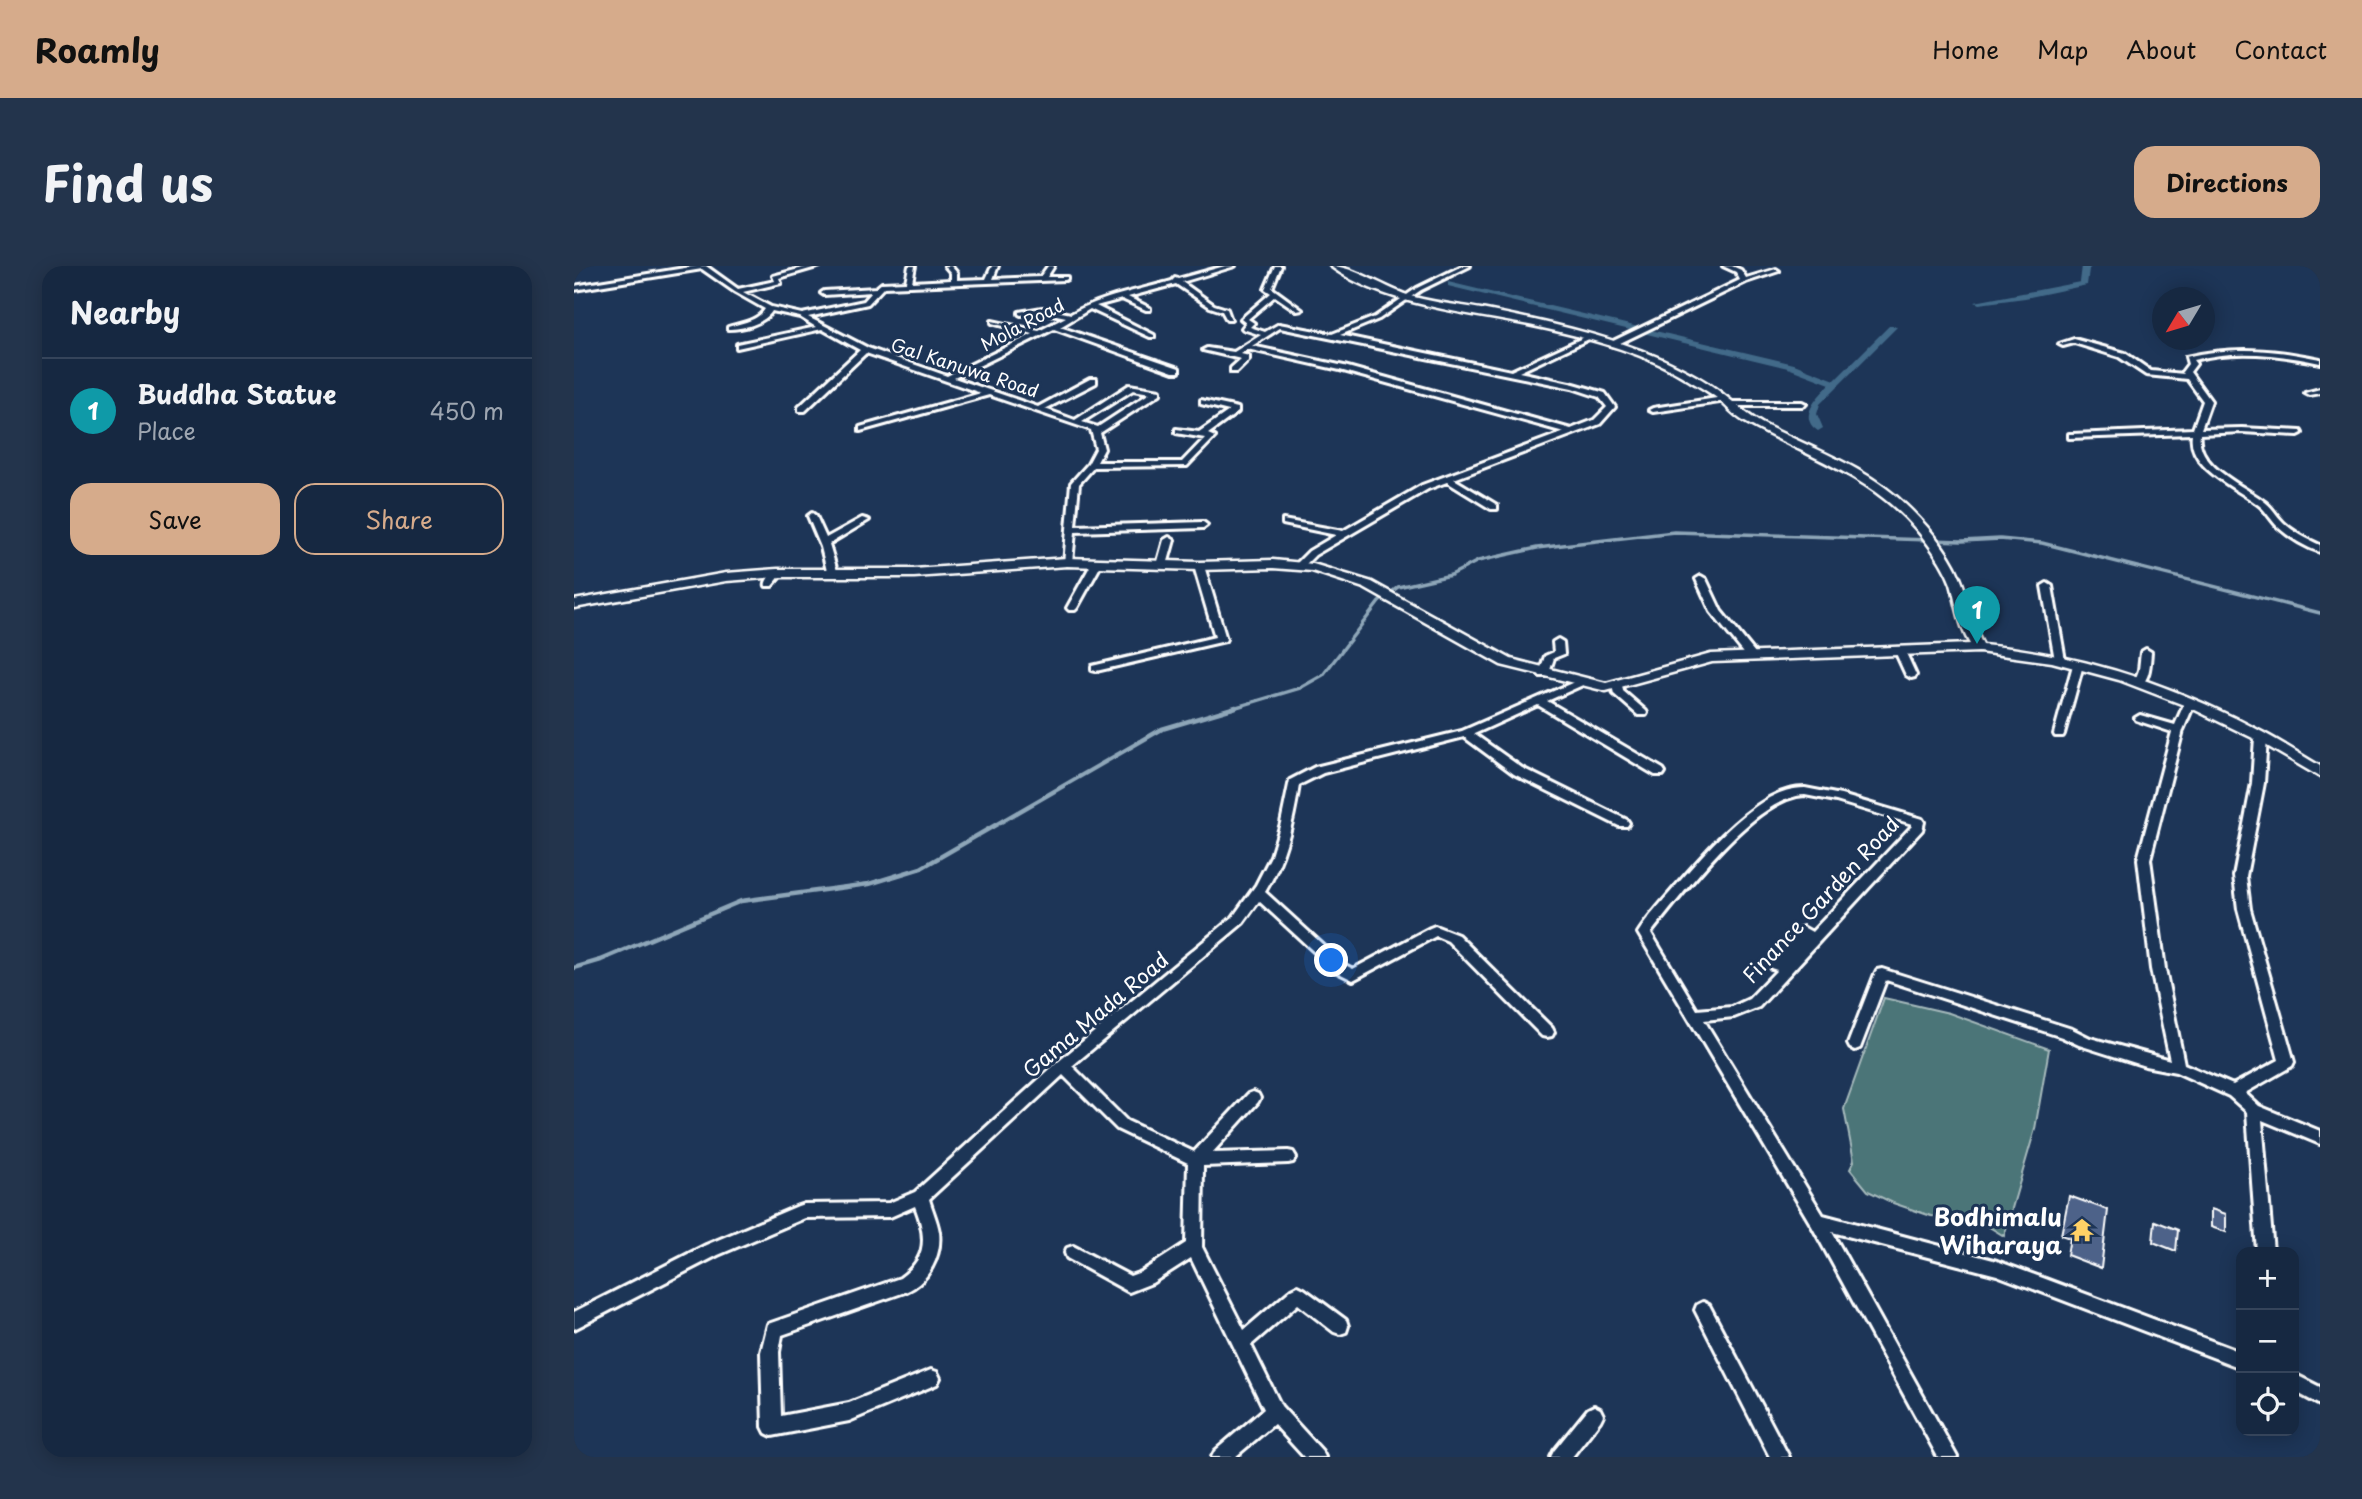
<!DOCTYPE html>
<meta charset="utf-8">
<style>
body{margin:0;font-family:"Playpen Sans",sans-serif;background:#23344c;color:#f1f3f6}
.controls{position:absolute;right:21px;bottom:21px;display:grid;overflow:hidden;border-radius:14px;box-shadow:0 4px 18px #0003}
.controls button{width:63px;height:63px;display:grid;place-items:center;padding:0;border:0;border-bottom:2px solid #35445a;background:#162841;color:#f1f3f6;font:35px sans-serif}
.compass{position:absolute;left:1578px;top:21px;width:63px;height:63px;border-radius:50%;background:#162841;box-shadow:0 4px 18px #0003;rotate:232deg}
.you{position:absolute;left:758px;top:695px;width:24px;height:24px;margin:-18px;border:5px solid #fff;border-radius:50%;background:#1a73e8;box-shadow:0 0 0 10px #1a73e833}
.badge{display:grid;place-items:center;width:46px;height:46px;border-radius:50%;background:#d6ab8b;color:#fff;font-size:23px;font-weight:700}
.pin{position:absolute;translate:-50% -58px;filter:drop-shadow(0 2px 4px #0008)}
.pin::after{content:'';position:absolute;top:37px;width:24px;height:21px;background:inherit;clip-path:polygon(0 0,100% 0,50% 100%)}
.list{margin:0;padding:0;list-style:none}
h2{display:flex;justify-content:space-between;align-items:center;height:91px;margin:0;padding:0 28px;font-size:30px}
h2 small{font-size:23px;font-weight:400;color:#9ea6b1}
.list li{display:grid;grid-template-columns:46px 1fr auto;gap:21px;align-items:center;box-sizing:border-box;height:105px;padding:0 28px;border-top:2px solid #35445a}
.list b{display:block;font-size:26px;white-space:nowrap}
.list p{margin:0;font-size:23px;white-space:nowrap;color:#9ea6b1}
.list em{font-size:23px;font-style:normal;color:#9ea6b1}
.actions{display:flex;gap:14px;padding:21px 28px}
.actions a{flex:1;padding:16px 0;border:2px solid #d6ab8b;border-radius:21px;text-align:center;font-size:24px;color:#d6ab8b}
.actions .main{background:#d6ab8b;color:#111}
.icon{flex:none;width:38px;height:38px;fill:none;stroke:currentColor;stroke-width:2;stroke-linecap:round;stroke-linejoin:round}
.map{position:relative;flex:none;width:1746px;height:1191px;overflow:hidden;border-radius:21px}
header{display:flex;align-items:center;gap:42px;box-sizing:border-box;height:98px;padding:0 35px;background:#d6ab8b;color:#111}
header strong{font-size:33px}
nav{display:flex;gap:38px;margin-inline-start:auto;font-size:24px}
.intro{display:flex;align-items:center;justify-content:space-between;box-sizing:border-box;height:168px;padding:0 42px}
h1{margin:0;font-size:49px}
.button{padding:18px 32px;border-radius:21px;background:#d6ab8b;color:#111;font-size:24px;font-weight:700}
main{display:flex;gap:42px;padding:0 42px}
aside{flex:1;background:#162841;border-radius:21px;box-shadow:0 4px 18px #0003}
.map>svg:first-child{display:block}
.green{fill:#4c7478;stroke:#a6babc;stroke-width:2}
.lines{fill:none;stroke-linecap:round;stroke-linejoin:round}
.stream-far1{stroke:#8ea6b8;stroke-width:3.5}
.stream{stroke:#8ea6b8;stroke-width:4.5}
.canal{fill:#426b89;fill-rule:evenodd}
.building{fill:#4e6289;stroke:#fff;stroke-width:2}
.minor-casing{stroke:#fff;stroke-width:6}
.tertiary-casing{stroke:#fff;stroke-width:5}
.minor{fill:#1d3557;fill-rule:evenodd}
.tertiary{fill:#1d3557;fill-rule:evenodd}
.labels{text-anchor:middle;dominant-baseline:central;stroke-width:6;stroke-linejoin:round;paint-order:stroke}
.far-street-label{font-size:18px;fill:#fff;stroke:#1d3557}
.street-label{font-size:21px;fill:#fff;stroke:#1d3557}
.near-poi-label{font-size:24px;font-weight:bold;fill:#fff;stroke:#1d3557;text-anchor:end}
</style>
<header>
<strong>Roamly</strong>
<nav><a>Home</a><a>Map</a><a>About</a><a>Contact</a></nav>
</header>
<div class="intro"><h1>Find us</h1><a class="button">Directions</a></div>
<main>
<aside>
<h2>Nearby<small></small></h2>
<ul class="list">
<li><span class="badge" style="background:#0f9aa8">1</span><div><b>Buddha Statue</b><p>Place</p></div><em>450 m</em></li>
</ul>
<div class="actions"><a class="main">Save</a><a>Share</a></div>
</aside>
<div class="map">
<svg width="1746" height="1191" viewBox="0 0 1746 1191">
<rect width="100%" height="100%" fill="#1d3557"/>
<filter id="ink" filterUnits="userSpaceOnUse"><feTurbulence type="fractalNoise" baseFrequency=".0143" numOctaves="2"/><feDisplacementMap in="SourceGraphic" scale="14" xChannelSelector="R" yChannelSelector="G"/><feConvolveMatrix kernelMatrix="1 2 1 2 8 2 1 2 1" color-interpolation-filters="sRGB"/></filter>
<g filter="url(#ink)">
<path class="green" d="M1310,732l65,15 100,36 -14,80 -31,107 -28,-17 -45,-3 -38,-13 -25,-12 -18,-22 4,-8 -10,-52z"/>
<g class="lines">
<path class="stream-far1" d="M656,443l70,-21 23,-13 56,-73 19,-15 53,-12 27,-14 59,-13 137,-16 288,9 38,-2 42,4 278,70"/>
<path class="stream" d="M0,702l27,-8 140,-59 128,-17 52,-16 241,-139 74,-22"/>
<path class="canal" d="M1508,0h10l-3,3 -2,16 -62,13 -46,6 -4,-2 105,-20z
M874,16l346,82 41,16 55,-55 7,2 -77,77 -3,10 6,14 -5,3c-22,-14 1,-35 12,-47l-42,-16 -340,-82z"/>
</g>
<path class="building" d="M1495,930l39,14 -7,58 -34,-13 3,-17 -9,-3z
M1637,943l15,5v18l-15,-5z
M1581,955l23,9 -2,21 -23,-9z"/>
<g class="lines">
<g class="minor-casing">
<path id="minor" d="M123,0h9l32,23 37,-8 -2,-5 37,-10h10l-41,12 2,5 -38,9 28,15 31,7 62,-13 8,-9 -48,3 -3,-2 3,-2 52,-3 6,-5 24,-1 3,-16h6l-3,16 39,-2v-7l-6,-7h6l6,7v7l29,-1 6,-13h6l-5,13 47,-2 8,-11h6l-7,11h20v2l-2,1 -181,7 -16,17 -60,13 60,31 79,28 86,-42 -41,-11v-2l47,10 27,-14 -24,-5 -21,3 -2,-1v-2l23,-4 29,6c31,-18 66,-23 101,-33l3,-3 3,1 47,-13h10l-53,16 32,23 13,4 4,11h-4l-5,-9 -12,-4 -34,-23 -48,13 22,11v2h-4l-24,-11 -26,7 58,29v2h-4l-60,-28 -30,18 119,41v4h-6l-119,-43 -100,49 84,29 52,-28h6v4l-51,26 30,11 54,-35 31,5v4l-60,39 4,16 -7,13h85l23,-24 -29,-5v-4l23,3 30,-21 -28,-7v-4l37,8v4l-30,22 7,3 -28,29 -93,1 -15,17 -4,42 128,-4 4,3 -4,3 -128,4 -3,30 -5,3 -3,-1 7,-81 17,-19 8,-15 -5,-19 -102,-35 -129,36v-4l121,-34 -115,-40 -61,58h-6v-4l61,-57 -38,-21 -85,19v-4l79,-17 -16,-10 -28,-6c-8,13 -30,18 -44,18v-2c13,-4 30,-6 37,-18l-30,-17 -33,-23 -128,21v-4zM559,124l17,3 -52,34 -16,-5z
M701,0h6l-9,22 30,22 -5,1 -22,-15 -27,23 6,4 -4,4 15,5 14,-8 53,10 43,-17 42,-29 45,-22h8l-49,24 -42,29 -39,16 171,36 76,-35h4v2l-72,34 55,12 31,9 10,14 -15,17 -146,55 43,26v4h-6l-44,-27 -19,7 -113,66 -14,14h-6v-4l14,-14 27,-16 -53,-11v-4l60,11 79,-46 142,-53 -224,-62 -93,-21 -6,5 8,2v4l-12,12h-6v-4l10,-9 -38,-9 4,-2 27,4 27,-17 -18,-6 -1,-1 4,-5 -5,-4 30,-26 -6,-4zM706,62l292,60 27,9 8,10 -13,13 -23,9 -227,-63 -92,-20z
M1149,0h9l9,4 5,8 30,-9 3,2 -33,11 -132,64 -7,-2 133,-64 -4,-8z
M1500,73l51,14 26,18 33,3 -2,-2 6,-8 -2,-7c46,-11 88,-8 134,2v4c-43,-9 -84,-14 -127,-3l3,4 -6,8 21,29 -10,28 41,-1 59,3 1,2 -4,2 -56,-3 -42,2c-5,32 43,51 65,68 7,5 11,13 18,20 10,10 24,17 37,23v7c-15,-5 -31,-15 -42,-25 -7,-7 -11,-15 -18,-21 -22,-18 -73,-37 -68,-72l-123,4v-4h3l121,-5 10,-28 -16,-22 -41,-4 -27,-18 -45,-14 -11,3 -4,-2z
M1746,123v4l-11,2 -4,-2z
M1149,131h3v4l-73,11 -4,-2 4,-2z
M1155,136h73l4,2 -4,2h-70l-4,-2z
M238,247l4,3 10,22 36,-20 7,2 -40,24 8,27 -2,2 -3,1 -5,-3 -6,-24 -13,-31z
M595,271l5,3 -7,25 -2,2h-6l-2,-2 7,-25z
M523,294l5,3 -25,45 -2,2h-6l-2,-2 25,-45z
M625,297l5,3 22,73 -1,2 -129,30 -4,-1v-4l123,-29 -21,-71z
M204,304l3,1 2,2 -11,13h-6c-2,-5 7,-14 12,-16z
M1127,310l5,3 15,32 34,42v4h-8l-36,-45 -15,-33z
M1473,317l5,3 13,74 -5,3 -5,-3 -13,-74z
M984,373l5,3 1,12 -10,4 -6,18h-8l-1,-2 6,-18 9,-4 -1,-10z
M1326,382l5,3 11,24 -1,2 -4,1 -5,-3 -11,-24z
M1572,383l5,3c-1,11 -1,29 -12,34l-5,-3 5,-13 2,-18z
M1504,396l5,3 -19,69 -1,2h-8l-1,-2 19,-69z
M1007,413l4,1 1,2 -1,2 -38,17 116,68 2,3 -2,3h-8l-117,-70 -64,29 48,34 105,52 2,3 -2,3h-8l-105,-52 -50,-37 -141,36 -24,12c-6,38 -14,74 -34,107l80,73 8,4 77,-41 5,-2 23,9 94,93 2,4 -2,4 -5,1 -5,-1 -94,-95 -12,-5 -83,44 -18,-9 -76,-70 -16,22 -171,143 55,55 67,31 54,-58 5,-2 5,2 2,4 -2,4 -46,51 76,-2 5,1 3,5 -3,5 -5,1 -85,3 -1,81 42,83 48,-41 6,-3 6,3 42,31 2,6 -2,6 -6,2 -6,-2 -36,-28 -47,41 30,61 41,45 3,6h-21l-30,-33 -39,33h-23l3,-6 49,-42 -73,-151 -39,25 -23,9 -62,-34 -2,-5 2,-5 6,-2 57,30 11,-4 45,-29 2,-80 -71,-34 -54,-54 -134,124c3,11 8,21 10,33 3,24 -11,51 -34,60l-123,43 -3,17 2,64 68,-13 82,-33 6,2 3,6 -3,6 -88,37 -77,15 -6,-3 -3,-6 -2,-75 7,-28 132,-46c28,-20 27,-41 15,-72l-25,11 -85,1 -87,37 -144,74v-17l132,-67 92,-39 6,-2 85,-1 26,-11 143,-130 175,-145 23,-32 15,-29 10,-33 9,-43 25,-13 147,-36z
M1043,416l5,3 1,6 23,20 1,2 -1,2h-8l-24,-21 -2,-9z
M1616,433l5,3 -12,28 -33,129 15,110 19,95 49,21 46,-25 -41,-151 -4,-33 18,-93 3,-46 6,-3 6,3 -3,46 -18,93 4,33 44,153 -2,4 -47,27 14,13 61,25v13l-58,-24 11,132h-16l-10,-140 -18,-16 -53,-24 -31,-6 -66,-21 -17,-8 -176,-57 -26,68 -5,2 -5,-2 -2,-4 27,-70 2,-4 5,-1 190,60 18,9 80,22 -19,-91 -13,-110 34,-127 -36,-12 -1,-2 5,-3 35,10 10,-23z
M1231,522l36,7 81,24 2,3 -2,8 -163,177 -25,10 -30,3 119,195 174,46 244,91v16l-244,-93 -165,-43 125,225h-19l-126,-231 -174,-293c10,-16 24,-31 37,-46 28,-32 57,-67 94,-89 11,-6 23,-10 36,-10zM1231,529l31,6 76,23v2l-100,106 -9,-5 -5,2 -29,36 2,3 6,2 -28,29 -17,8 -35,3 -46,-77c31,-38 103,-136 154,-138z
M1129,1036l6,3 80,152h-19l-75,-147 2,-5z
M1720,1108l26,13v18l-26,-14z
M1020,1140l6,3 3,6 -3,6 -28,36h-21l3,-6 34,-42z"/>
</g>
<g class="tertiary-casing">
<path id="tertiary" d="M756,0c25,0 57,24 84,31 22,6 45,8 67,12 61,12 122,25 179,49 22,10 46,22 64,37 15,11 26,23 43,31 49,24 102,42 141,81 22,21 45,49 55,78 7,20 9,41 20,60 100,9 194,41 281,88 19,10 37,22 56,33v11l-65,-38 -66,-32 -70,-27 -67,-18 -73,-10 -267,10 -106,29 -105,-26 -137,-77 -52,-17 -39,-3 -74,2 -132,-4 -153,11h-136l-52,4 -152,27v-8l152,-27 52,-4h136l153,-11 132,4 74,-2 40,4 59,18 139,77 95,24 105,-29 259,-10c-11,-18 -13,-39 -19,-60 -6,-16 -16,-31 -27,-45 -48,-63 -113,-80 -179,-117 -11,-6 -19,-16 -28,-24 -8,-6 -18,-12 -27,-17 -42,-27 -95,-41 -143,-52 -68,-16 -161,-21 -217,-63z"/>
</g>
<use href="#minor" class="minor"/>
<use href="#tertiary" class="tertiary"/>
</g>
</g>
<defs>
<g id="temple-bare" transform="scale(1.89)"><path d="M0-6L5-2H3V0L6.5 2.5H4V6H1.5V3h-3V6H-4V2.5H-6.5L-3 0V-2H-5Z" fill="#ffd166" stroke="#1d3557" stroke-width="2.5" paint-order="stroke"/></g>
</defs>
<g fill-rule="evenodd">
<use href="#temple-bare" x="1508" y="964"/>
</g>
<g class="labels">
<g class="far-street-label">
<text transform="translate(448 58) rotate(-28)">Mola Road</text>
<text transform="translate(391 101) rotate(18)">Gal Kanuwa Road</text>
</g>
<g class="street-label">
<text transform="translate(1246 633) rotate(-47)">Finance Garden Road</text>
<text transform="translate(521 748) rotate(-40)">Gama Mada Road</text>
</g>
<g class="near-poi-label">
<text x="1488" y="950">Bodhimalu<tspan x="1488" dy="28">Wiharaya</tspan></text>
</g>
</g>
</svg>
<div class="controls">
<button>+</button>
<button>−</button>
<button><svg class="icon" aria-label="locate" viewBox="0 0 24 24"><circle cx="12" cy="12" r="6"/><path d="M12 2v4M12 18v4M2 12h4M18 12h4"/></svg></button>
</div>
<svg class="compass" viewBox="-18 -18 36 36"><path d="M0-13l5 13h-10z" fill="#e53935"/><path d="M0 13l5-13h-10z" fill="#9ea6b1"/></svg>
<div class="you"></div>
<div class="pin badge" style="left:1403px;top:378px;background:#0f9aa8">1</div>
</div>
</main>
